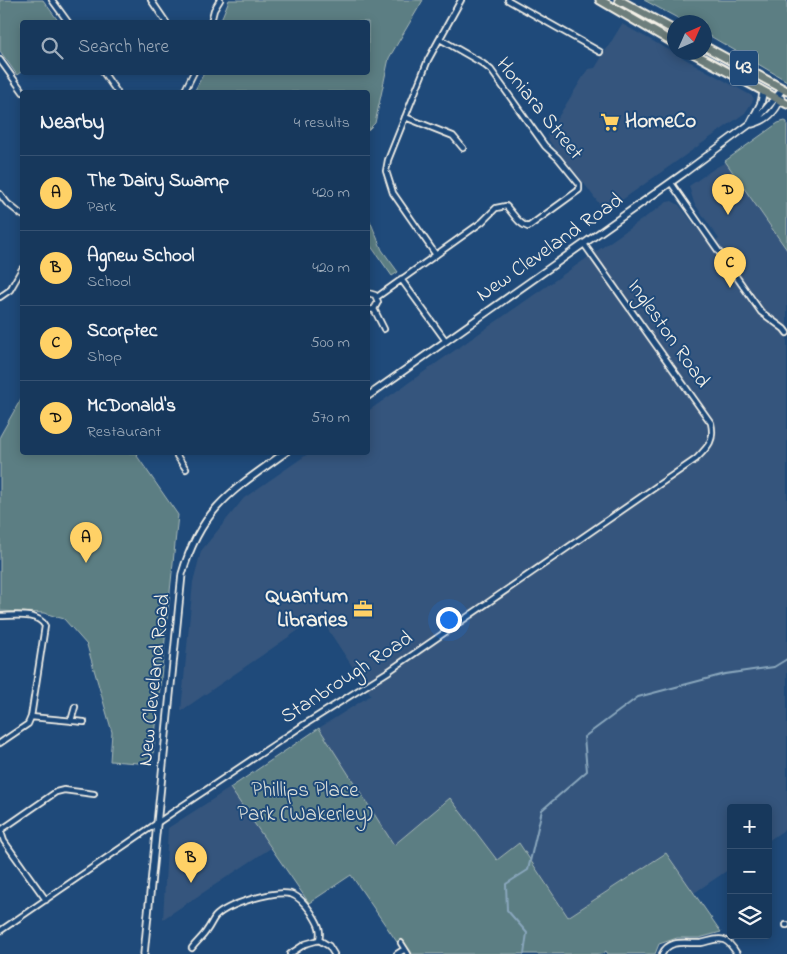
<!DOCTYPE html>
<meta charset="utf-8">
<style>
body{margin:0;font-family:"Indie Flower",sans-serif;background:#203f62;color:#f1f3f6}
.controls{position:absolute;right:15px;bottom:15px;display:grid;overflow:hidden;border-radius:5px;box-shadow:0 2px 12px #0003}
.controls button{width:45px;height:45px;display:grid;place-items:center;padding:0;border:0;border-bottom:1px solid #365272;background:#17385c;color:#f1f3f6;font:25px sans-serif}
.compass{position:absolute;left:667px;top:15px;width:45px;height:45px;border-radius:50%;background:#17385c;box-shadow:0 2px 12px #0003;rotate:45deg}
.you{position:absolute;left:448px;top:619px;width:18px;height:18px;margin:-12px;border:4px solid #fff;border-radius:50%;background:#1a73e8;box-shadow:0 0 0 8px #1a73e833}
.badge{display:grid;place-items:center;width:32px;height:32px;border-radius:50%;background:#ffd166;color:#111;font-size:16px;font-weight:700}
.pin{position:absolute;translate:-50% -41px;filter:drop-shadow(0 1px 2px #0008)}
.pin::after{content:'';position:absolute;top:26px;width:18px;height:15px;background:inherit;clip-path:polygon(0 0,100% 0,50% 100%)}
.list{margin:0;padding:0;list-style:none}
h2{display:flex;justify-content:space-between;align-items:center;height:65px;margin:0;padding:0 20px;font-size:21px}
h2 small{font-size:16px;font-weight:400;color:#9eacbb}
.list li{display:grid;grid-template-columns:32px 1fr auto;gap:15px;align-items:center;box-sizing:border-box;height:75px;padding:0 20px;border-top:1px solid #365272}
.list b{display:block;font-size:19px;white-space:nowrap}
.list p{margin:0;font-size:16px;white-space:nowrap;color:#9eacbb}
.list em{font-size:16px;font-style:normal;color:#9eacbb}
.icon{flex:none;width:28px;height:28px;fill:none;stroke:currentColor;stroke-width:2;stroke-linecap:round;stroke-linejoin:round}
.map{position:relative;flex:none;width:787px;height:954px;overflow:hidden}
.search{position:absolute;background:#17385c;box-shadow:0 2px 12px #0003;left:20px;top:20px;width:350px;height:55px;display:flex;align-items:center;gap:12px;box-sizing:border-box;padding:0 18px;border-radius:5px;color:#9eacbb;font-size:19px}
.panel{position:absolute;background:#17385c;box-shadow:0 2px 12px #0003;left:20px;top:90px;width:350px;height:365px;border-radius:5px}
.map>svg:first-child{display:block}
.built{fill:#34557d}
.green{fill:#5b7e83;stroke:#a8b8b6}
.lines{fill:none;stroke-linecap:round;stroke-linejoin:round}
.stream{stroke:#89a6bc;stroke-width:2}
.minor-casing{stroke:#f4f1e8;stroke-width:8}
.tertiary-casing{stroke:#f4f1e8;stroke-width:9}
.primary-casing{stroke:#f4f1e8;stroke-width:11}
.minor{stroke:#1f4a7a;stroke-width:4.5}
.tertiary{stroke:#1f4a7a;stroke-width:5.5}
.primary{stroke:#6d7e7c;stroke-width:7}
.labels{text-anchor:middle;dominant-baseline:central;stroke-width:4;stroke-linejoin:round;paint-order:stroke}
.shield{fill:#1f4a7a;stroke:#b4bfc7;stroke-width:1}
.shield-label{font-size:20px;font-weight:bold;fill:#f4f1e8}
.street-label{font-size:21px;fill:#f4f1e8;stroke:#1f4a7a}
.poi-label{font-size:21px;font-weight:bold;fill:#f4f1e8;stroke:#1f4a7a;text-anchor:start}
.park-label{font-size:21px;fill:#dde0d9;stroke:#1f4a7a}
</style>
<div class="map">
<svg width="787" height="954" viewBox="0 0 787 954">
<rect width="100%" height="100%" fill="#1f4a7a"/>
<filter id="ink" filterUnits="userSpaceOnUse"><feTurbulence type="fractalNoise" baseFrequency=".02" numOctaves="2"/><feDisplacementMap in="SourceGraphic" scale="10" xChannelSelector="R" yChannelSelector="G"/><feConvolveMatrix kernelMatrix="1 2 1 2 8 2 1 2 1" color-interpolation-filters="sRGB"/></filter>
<g filter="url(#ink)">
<path class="built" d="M622,24l130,72 2,3 -9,14 -140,99 -22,-30 -34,-41 -2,-6 41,-66 7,-1z
M726,162l61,88v578l-19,13v-33h-37v60l-37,25 -28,-40 -98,64 -48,-73 -23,16 -47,-62 -56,47 -75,-117 52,-33 -52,-79 -138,95 12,-129 8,-31 43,-53 65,-45 59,-1v-41l299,-209 5,-1 7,4 31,40 9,-6 -25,-36 -5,-17 26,-18z
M230,788l41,60 -108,71 5,-91z"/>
<path class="green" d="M0,0h43l16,22h-37v49l-5,4 -17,-24z
M229,0h194l-34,58 -14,65 -7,7v-38h-174l10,-19 164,-1v-50h-148z
M644,0h143v81l-82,-48 -1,-11h-19z
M785,121l2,1v128l-62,-89 53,-38z
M368,216l14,34 16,22 -6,4 -24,-34z
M22,397v55l116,1 -1,3 41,59 -26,249 -42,-3 2,-29 -25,-87 -23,-26 -20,-6 -44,-2v-175z
M319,728l75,117 56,-47 47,62 22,-17 49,74 98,-64 55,79 -22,6h-22l-18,6 -4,10h-47l-2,-3 -4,3h-191l-10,-14 -4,2 -46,-67 -42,28 -79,-115z"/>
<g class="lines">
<path class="stream" d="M524,954l3,-21 -20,-23 -1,-26 22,-14 14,-60 45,-39 -3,-34 54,-40 87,-23 49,-7 13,-8"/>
<g class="minor-casing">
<path id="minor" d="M52,0l16,22
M151,0l15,22
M508,0l92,52
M211,22l3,-12 6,-10
M0,60l23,32
M103,72l14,20
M184,92l10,-20
M405,117l48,19 10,12
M671,183l90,129 23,17 3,4
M0,194l7,9 15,12
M436,255l-43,-62 -7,-22 2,-11 40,-100 33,-60
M401,279l45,62
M368,293l7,2 3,7 -4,7 -6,1
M0,297l10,-7 12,-21
M377,297l105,-75 14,-14 10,-2c7,7 12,18 22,21l51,-37v-6l-21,-26 -13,-12 -54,-76 -9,-7 -42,-24
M374,309l10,20
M177,452v4l9,13
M0,616c14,0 38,-4 45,10l-14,91 -3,7 -28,19
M31,717l53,5
M71,721l4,-14
M0,829l4,12 42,59
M1,830l55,-38 8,-2 30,4
M786,925h1
M0,931l179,-123 123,-82 87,-55 307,-212c12,-12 19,-18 15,-36l-127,-179
M401,943l7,11
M192,948c5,-7 11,-11 15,-18 3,-4 5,-9 8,-13 12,-13 59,-27 76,-23 9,3 15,11 20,18 6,10 11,16 8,28l10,6 5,8
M290,954l15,-10 14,-4
M397,954l8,-5
M662,954c8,-16 25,-10 39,-11 7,-1 16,-6 23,-3 6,2 10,9 13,14"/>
</g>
<g class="tertiary-casing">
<path id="tertiary" d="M751,122l10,-19 2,-10
M752,124c14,-3 24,-13 29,-26
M368,396l316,-223 74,-55 25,-29
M144,954l38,-380c19,-66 51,-84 104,-122"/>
</g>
<g class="primary-casing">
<path id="primary" d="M600,0l74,43
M619,0l55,30
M704,46l83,45
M691,52l96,52"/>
</g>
<use href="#minor" class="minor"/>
<use href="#tertiary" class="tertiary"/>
<use href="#primary" class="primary"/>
</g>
</g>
<defs>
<g id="supermarket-bare" transform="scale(1.5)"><path d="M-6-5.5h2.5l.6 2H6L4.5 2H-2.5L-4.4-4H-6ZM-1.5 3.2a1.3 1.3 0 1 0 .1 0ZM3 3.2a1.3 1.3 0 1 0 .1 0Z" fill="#ffd166" stroke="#1f4a7a" stroke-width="2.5" paint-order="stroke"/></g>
<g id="office-bare" transform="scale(1.5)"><path d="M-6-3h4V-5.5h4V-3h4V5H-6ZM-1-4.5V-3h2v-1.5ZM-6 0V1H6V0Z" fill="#ffd166" stroke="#1f4a7a" stroke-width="2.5" paint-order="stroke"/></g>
</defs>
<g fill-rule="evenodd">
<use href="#supermarket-bare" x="610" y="122"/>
<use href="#office-bare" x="363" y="609"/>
</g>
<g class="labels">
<rect class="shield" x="730" y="50.5" width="28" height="35" rx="4"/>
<g class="shield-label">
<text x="744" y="68">43</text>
</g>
<g class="street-label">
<text transform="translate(539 109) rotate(51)">Honiara Street</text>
<text transform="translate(550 248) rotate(-35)">New Cleveland Road</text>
<text transform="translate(668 334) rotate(55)">Ingleston Road</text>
<text transform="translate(347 678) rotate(-33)">Stanbrough Road</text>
<text transform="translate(155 680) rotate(-84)">New Cleveland Road</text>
</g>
<g class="poi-label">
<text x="625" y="122">HomeCo</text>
<text x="348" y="597" text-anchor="end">Quantum<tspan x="348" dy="24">Libraries</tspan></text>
</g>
<g class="park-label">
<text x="305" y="791">Phillips Place<tspan x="305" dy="24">Park (Wakerley)</tspan></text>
</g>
</g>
</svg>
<div class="controls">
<button>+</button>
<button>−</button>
<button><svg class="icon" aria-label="layers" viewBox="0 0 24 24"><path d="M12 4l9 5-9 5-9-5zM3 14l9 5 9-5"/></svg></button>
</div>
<svg class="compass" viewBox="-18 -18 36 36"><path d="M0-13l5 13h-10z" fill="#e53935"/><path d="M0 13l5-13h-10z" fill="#9eacbb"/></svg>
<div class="you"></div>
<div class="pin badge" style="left:86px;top:563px">A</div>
<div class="pin badge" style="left:191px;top:883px">B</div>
<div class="pin badge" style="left:730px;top:288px">C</div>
<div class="pin badge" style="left:728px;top:215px">D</div>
<div class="search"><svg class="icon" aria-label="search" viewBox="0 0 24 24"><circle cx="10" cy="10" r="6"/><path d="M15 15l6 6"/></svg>Search here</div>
<section class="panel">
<h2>Nearby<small>4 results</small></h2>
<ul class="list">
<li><span class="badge">A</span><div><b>The Dairy Swamp</b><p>Park</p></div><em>420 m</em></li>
<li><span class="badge">B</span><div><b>Agnew School</b><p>School</p></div><em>420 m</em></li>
<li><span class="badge">C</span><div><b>Scorptec</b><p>Shop</p></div><em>500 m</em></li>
<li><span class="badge">D</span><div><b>McDonald's</b><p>Restaurant</p></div><em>570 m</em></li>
</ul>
</section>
</div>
